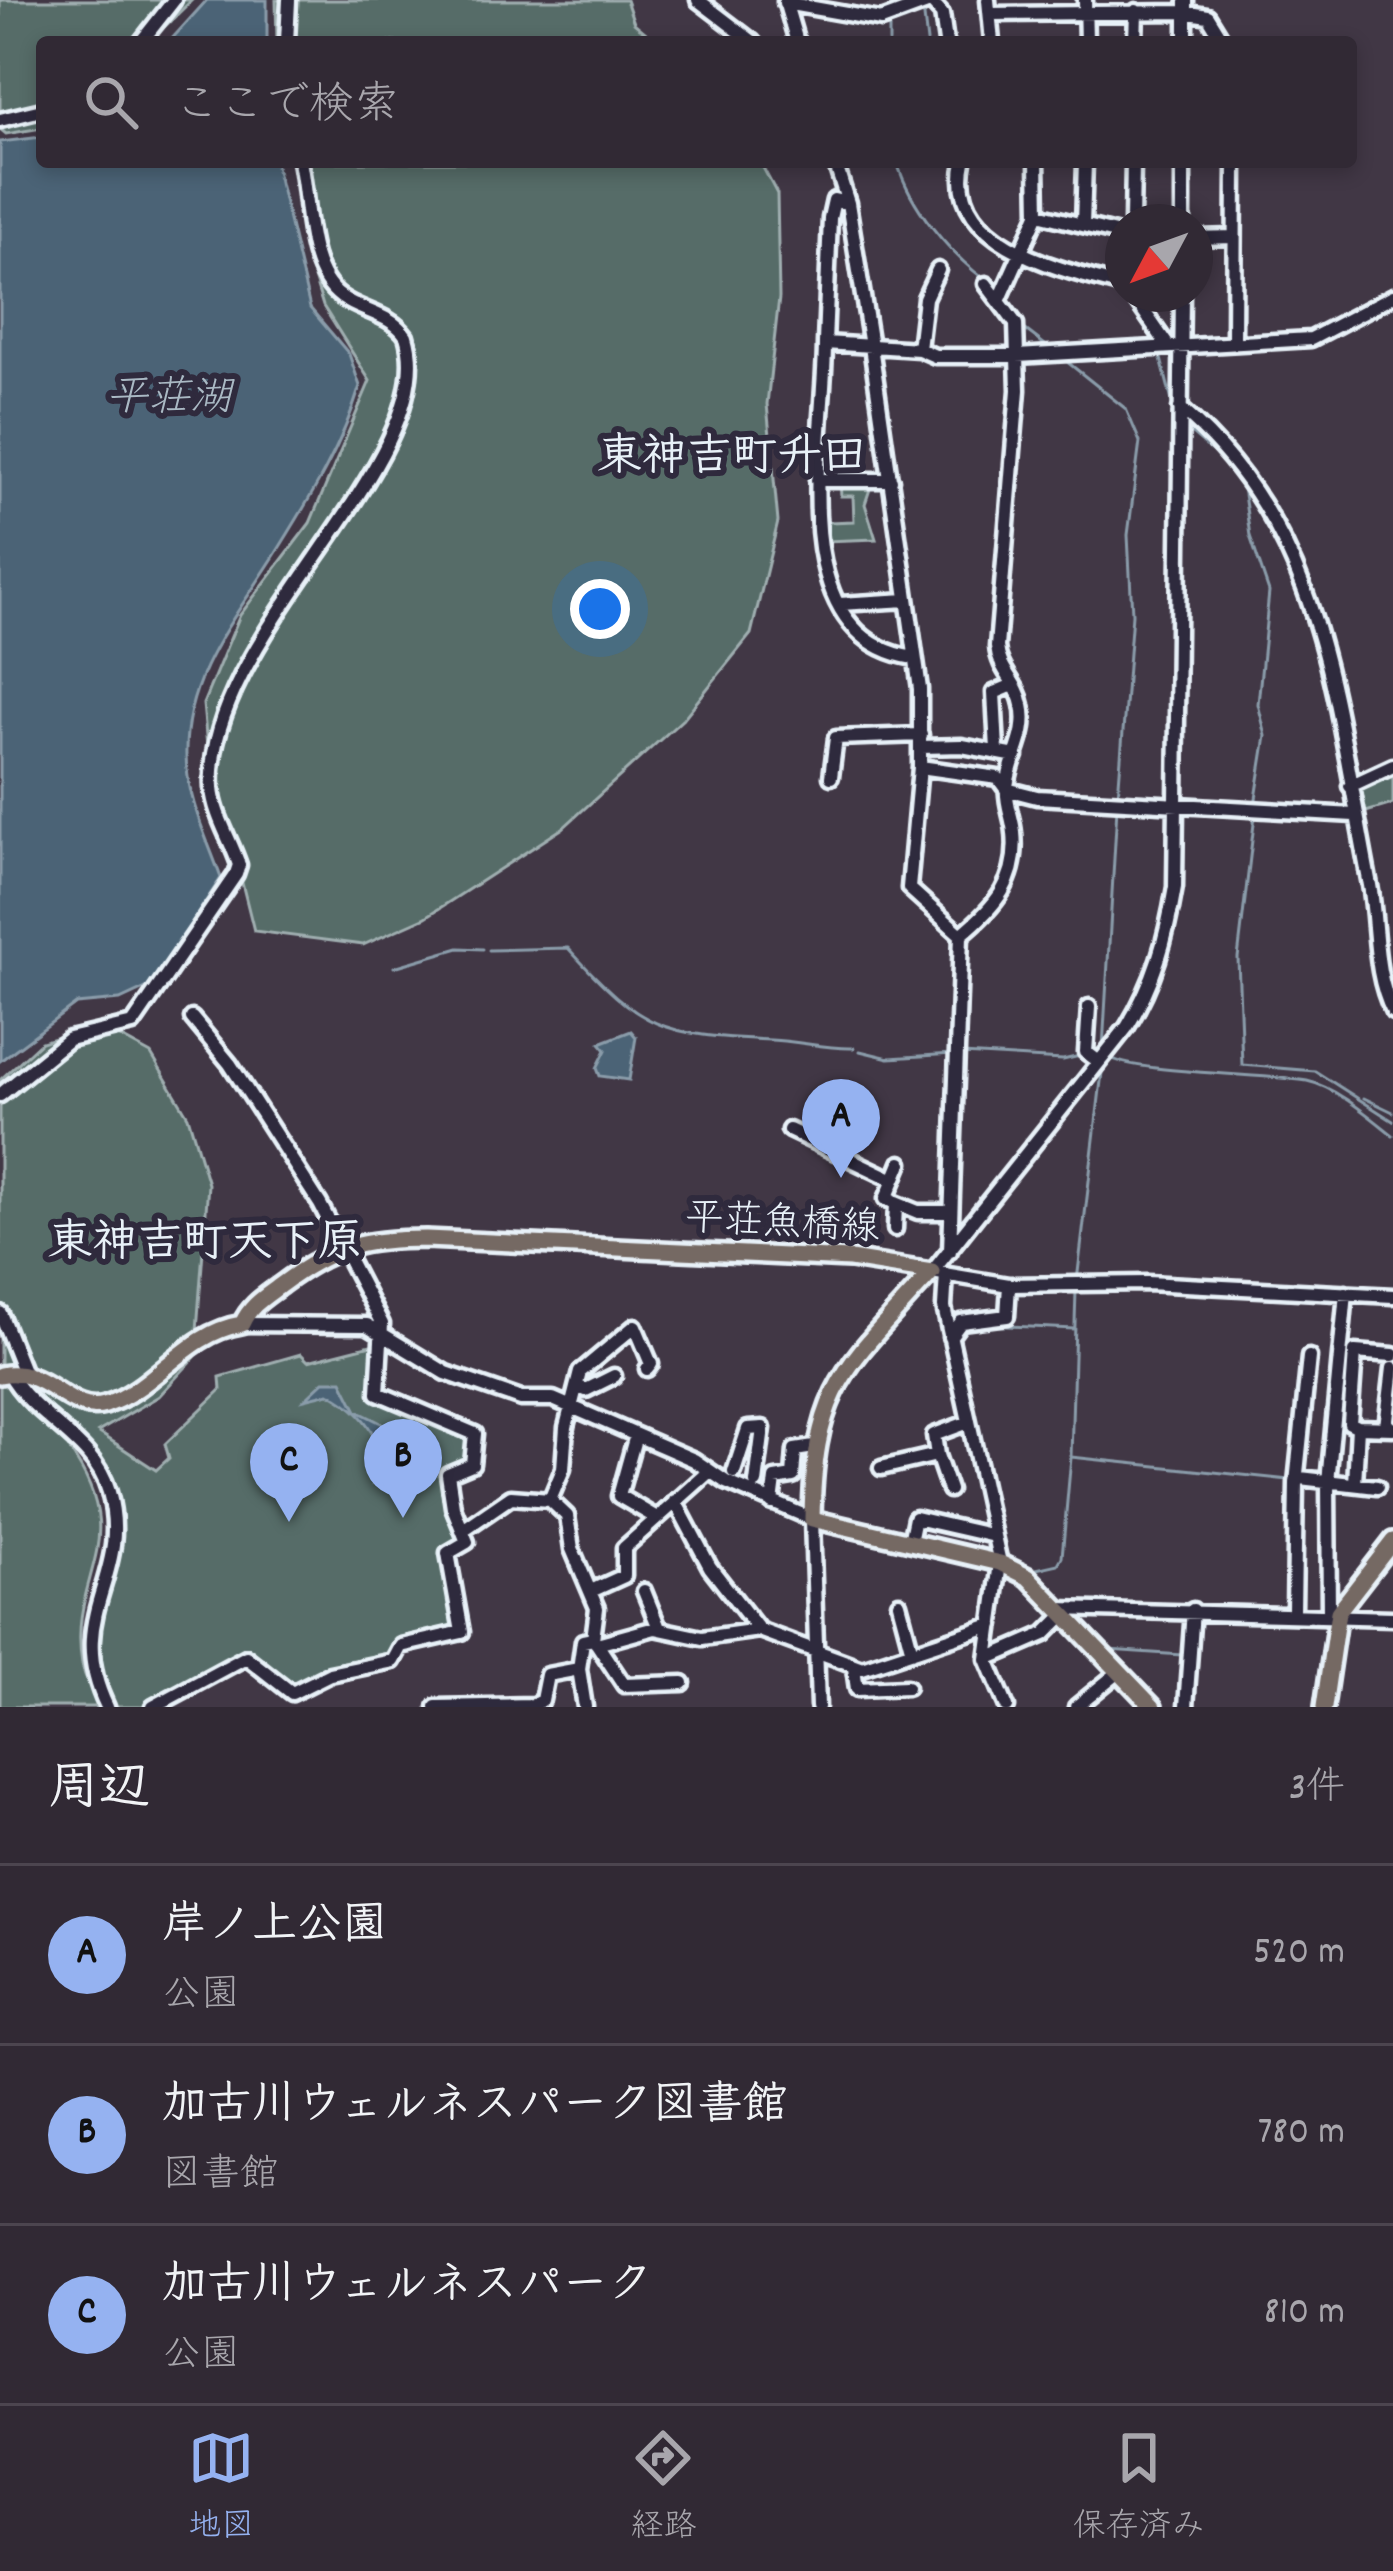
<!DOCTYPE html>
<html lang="ja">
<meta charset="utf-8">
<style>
body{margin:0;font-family:Dekko,"Klee One",sans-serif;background:#3d3540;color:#f1f3f6}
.compass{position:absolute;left:1105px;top:204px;width:108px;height:108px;border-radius:50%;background:#312934;box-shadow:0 6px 18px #0003;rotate:229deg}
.you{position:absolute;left:600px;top:609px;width:42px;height:42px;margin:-30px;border:9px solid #fff;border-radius:50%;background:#1a73e8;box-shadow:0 0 0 18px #1a73e833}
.badge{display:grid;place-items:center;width:78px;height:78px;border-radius:50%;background:#95b2f1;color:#111;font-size:39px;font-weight:700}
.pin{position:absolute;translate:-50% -99px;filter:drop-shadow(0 3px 6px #0008)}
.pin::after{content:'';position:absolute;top:63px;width:42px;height:36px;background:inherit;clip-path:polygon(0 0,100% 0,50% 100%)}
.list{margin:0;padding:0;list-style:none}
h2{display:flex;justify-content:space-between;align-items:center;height:156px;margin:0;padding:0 48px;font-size:51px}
h2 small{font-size:39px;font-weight:400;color:#a8a6ac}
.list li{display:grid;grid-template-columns:78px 1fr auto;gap:36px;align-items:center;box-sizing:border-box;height:180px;padding:0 48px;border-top:3px solid #4c454f}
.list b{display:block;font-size:45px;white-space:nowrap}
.list p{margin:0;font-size:39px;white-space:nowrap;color:#a8a6ac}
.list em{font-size:39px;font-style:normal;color:#a8a6ac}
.icon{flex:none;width:66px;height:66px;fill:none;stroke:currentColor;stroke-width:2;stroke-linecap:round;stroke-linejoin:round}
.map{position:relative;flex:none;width:1393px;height:1707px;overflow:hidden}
.search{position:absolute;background:#312934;box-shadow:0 6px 18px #0003;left:36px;right:36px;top:36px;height:132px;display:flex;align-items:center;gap:30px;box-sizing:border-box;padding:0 42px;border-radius:12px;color:#a8a6ac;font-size:45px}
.sheet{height:696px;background:#312934}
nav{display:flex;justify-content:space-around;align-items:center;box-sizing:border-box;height:168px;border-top:3px solid #4c454f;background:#312934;font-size:33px;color:#a8a6ac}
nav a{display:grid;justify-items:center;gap:6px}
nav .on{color:#95b2f1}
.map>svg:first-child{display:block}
.green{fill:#566c67;stroke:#9faeb0;stroke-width:3}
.water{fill:#4c6476;stroke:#8a9caa;stroke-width:3}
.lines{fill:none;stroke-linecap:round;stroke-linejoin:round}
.stream{stroke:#8a9caa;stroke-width:3}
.minor-casing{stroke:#e8f1f8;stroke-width:21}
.major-casing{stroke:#e8f1f8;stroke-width:24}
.minor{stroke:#2f2a3d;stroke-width:12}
.major{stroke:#756964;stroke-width:15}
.labels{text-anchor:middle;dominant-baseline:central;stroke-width:12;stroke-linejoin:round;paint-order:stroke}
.street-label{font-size:39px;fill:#e8f1f8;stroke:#2f2a3d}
.water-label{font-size:42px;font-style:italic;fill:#aab9c4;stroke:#2f2a3d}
.quarter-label{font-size:45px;font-weight:bold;fill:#e8f1f8;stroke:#2f2a3d}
</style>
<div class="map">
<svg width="1393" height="1707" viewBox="0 0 1393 1707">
<rect width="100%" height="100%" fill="#413745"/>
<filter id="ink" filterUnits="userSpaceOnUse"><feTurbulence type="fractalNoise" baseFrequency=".00833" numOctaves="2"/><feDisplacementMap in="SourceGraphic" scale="24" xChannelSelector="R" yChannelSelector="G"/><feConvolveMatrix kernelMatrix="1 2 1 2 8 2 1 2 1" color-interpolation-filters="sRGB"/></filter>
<g filter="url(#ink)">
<path class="green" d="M0,0h192l-43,42h-107v86l-36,6 -6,-5z
M276,0h350l8,23 23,19h-380z
M293,162h467l17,32 2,104 -12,106 11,118 -27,112 -68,85 -120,109 -137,89 -63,28 -109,-14 -16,-64 -26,-67 -9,-96 37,-89 70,-92 60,-142 -47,-75 -18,-57z
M840,483h32l-7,21 11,35 -51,2 4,-19 25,-1 -1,-25h-12z
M1393,770v34l-34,10 -4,-20z
M98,1025l53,29 37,62 20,68 -13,173 -36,39 -61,36 58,38 13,-12 -4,-14 56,-54 -1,-13 81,-23 7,7 67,-17 -1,52 97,42 -3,24 -23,7 18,70 -17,15 13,76 -167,60 -44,-38 -102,55h-31c-56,-95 63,-170 -30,-268l-16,10c67,96 -2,125 13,215 2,14 12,30 17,43h-99v-627l41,-38z"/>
<path class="water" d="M207,0h60v42h-98z
M42,137v25h233l35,146 39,46 11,32c-17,58 -50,113 -82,164 -40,65 -94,124 -92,206 1,43 21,82 35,122l-71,108 -30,14 -44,4 -76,57v-919z
M631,1031l5,6 -7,43 -29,-4 -3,-8 9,-18 -6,-7z
M324,1381h18l15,30 38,19 18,21 -22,28 -18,5c19,-40 -10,-73 -44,-91l-24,6z"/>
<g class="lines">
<path class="stream" d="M923,8l4,34
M889,42v-17
M897,162c13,44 51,90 87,117
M954,162c4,45 20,71 59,94
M1021,261c33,20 79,17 108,39
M1023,328l26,20
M1160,355l14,54
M1061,357l65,52 14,33 -12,93 4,79 -14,183
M1185,428l42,36
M1243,487l7,49 19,56 -11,112 8,32 -11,69
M1255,815l-17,143 4,107 73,6 78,50
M489,950l79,-2c75,82 92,87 203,92 29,1 54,9 83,8
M394,967l65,-19 24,1
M1103,1048l14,-241
M860,1051l29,7 64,-4
M962,1054l101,6 21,-5
M1108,1056c18,17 162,18 199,25 29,6 63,36 86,54
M1364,1098l29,14
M1077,1281l26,-217
M983,1325l92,4
M1071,1457l5,-167
M1032,1570l26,-6 4,-7 9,-100 218,23
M1108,1650l74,5
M1323,1665l3,-44"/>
<g class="minor-casing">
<path id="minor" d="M698,0l55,42
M988,0l4,42
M1085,0l1,42
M785,1l12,41
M931,2l11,12 4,28
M785,3l96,17 54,-20
M992,14l191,-2 25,4 16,26
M141,42l33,-42
M287,42l2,-42
M1135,42l1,-31
M1186,42v-42
M0,120l42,-10
M835,162l13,41 23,143 49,343v78l-11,121 52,47 -11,316
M964,162c-19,84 103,109 159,124
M848,203l-14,-3 -4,18 -5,125 94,6 16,7h82l294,-17 82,-43
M1038,214l85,21
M1132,222l1,-60
M1183,222v-60
M1083,225l2,-63
M1195,238l39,-1
M1132,294l36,52
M1000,299l38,-85 -1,-52
M825,343c0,97 -46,294 89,315
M1234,343l1,-181
M919,349l6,-51 13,-28
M1180,408c147,124 155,302 190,477 8,43 3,87 23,127
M817,480h74
M840,604l67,-4
M921,747l41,-1 54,10
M997,750l-3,-57 19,-8
M920,767l78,11 8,11 31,8 317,18
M831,777l5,-39 85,-3
M1350,786l43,-20
M961,935c34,-28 58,-55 53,-102 -1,-15 -9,-31 -7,-46 3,-30 22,-51 15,-82 -4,-23 -23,-34 -25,-58l21,-257 -2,-66 -30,-40
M1089,1007l-3,45 13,10
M0,1095l69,-56 64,-15 103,-150 3,-9c-8,-25 -25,-50 -27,-77 -10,-149 232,-329 194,-452 -15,-22 -44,-24 -65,-39 -36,-26 -32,-95 -41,-135
M789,1130l105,50 -8,19 32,13h30
M894,1180l7,-17
M895,1229l1,-26
M932,1272l195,-245c28,-46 39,-87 48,-140l7,-593
M932,1272l77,13 138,-2 246,13
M946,1274l-2,33 56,256 -13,96 20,48
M0,1313l24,60
M242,1324l125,1 79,48 75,26h32l141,61 32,22 86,37 6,188
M950,1337l11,-15 46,-6 2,-31
M9,1373c25,46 85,66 100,119 24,87 -47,121 -2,215
M579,1387l7,3 28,-14
M1358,1427l-8,-4 5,-71 38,3
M1386,1427l7,-59
M636,1435l-17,61 36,21
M937,1455l12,35
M881,1468l56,-13 -3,-20 35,-13
M734,1472l14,-43 15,-1 -7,55
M1300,1478l77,9
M1355,1484l3,-57 35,1
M675,1501l35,66 49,63
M772,1503l3,-24 18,-3 2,-26 19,-3
M463,1530l48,-33 39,3
M910,1542l5,-24 79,18
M591,1591l33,-15v-28l85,-76
M644,1591l15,37
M899,1603l12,45
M1058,1609l335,9
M1294,1611l2,-128 13,-126
M1329,1612l-1,-130 18,-189
M593,1639l4,5 58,-16 47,10 57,-8 103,38 130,-43
M597,1644l27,41 59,-2
M987,1659l58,-25 19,-19
M854,1668l3,21 50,-2
M153,1707l93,-50 46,36 38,-19 63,-13 8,-15 61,-14 -14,-79 19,-11 -14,-35 -5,-33 24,-10 3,-30 -97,-41 4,-69 -62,-120 -90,-140 -38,-46
M436,1707l98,-2 8,-5 5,-25 32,-6
M585,1707l-6,-38 4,-28 10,-2 4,-31 -25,-59 -5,-33 -17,-16 13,-31 3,-42 14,-55 55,-46 16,38 -4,5
M1076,1707l43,-35
M1186,1707l7,-97"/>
</g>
<g class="major-casing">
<path id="major" d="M932,1272c-86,95 -118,112 -120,247l188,44 28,14 125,130
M0,1375c46,-10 68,41 105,30 52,-17 80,-72 137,-81 9,-20 23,-27 40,-40 51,-38 81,-45 144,-45l424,20 82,13
M1324,1707l14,-95 55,-71"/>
</g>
<use href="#minor" class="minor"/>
<use href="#major" class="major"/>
</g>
</g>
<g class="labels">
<g class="street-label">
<text transform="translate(782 1226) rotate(3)">平荘魚橋線</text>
</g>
<g class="water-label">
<text x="169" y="401">平荘湖</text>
</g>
<g class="quarter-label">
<text x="732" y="460">東神吉町升田</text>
<text x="205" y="1246">東神吉町天下原</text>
</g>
</g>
</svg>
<svg class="compass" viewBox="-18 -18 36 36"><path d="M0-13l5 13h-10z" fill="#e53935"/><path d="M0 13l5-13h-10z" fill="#a8a6ac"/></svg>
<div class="you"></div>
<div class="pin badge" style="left:841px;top:1178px">A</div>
<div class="pin badge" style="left:403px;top:1518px">B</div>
<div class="pin badge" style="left:289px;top:1522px">C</div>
<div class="search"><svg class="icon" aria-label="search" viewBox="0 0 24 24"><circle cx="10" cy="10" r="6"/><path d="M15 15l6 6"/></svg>ここで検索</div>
</div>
<section class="sheet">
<h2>周辺<small>3件</small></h2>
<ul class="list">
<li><span class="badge">A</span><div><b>岸ノ上公園</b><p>公園</p></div><em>520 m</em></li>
<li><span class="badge">B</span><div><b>加古川ウェルネスパーク図書館</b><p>図書館</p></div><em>780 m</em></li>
<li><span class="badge">C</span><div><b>加古川ウェルネスパーク</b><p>公園</p></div><em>810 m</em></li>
</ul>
</section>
<nav>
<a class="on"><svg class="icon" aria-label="map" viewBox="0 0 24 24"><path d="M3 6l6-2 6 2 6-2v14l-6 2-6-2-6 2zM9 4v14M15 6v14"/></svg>地図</a>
<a><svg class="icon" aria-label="directions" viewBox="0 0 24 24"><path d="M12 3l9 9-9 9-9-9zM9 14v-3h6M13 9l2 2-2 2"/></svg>経路</a>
<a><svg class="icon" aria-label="saved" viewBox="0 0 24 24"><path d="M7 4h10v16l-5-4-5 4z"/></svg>保存済み</a>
</nav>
